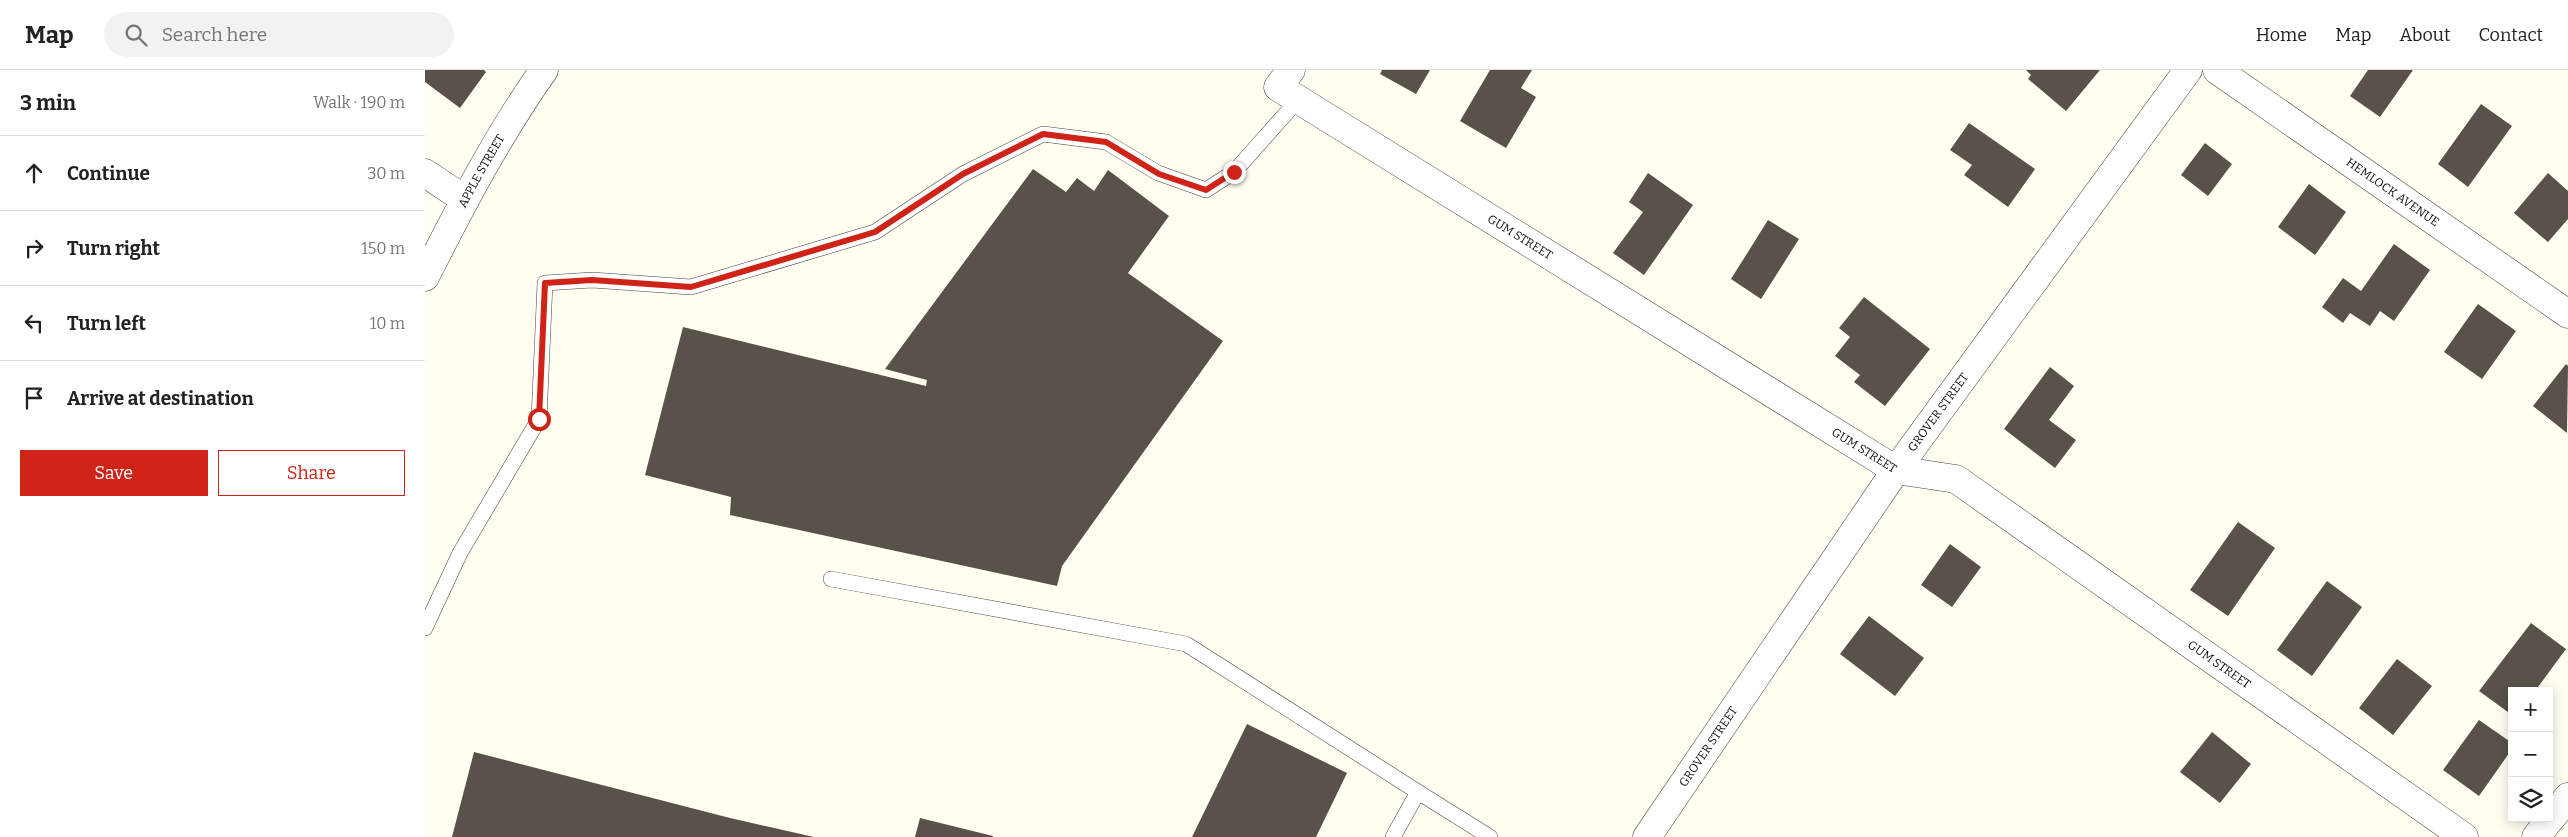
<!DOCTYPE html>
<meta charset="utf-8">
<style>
body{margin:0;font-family:Bitter,serif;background:#f2f2f2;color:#222}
.controls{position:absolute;right:15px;bottom:15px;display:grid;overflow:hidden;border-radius:0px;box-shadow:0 2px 12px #0003}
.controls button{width:45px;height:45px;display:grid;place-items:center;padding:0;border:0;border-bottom:1px solid #e0e0e0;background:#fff;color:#222;font:25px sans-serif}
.stop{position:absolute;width:15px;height:15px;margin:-11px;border:4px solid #cf2317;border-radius:50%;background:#fff}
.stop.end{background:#cf2317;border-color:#fff;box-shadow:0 1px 5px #0008}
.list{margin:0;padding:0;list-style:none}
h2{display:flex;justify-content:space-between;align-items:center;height:65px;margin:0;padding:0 20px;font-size:21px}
h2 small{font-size:16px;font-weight:400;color:#767676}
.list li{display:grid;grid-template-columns:32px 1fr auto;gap:15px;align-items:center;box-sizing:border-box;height:75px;padding:0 20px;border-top:1px solid #e0e0e0}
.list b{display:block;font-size:19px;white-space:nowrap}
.list em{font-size:16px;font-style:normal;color:#767676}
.actions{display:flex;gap:10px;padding:15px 20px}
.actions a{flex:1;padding:11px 0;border:1px solid #cf2317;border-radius:0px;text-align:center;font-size:18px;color:#cf2317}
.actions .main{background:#cf2317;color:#fff}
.icon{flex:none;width:28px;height:28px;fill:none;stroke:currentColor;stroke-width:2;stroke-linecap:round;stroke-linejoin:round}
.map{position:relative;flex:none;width:2143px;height:767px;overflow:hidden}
header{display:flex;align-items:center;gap:30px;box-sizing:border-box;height:70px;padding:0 25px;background:#fff;border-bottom:1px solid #e0e0e0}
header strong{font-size:24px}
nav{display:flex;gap:28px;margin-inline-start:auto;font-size:18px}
.search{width:350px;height:45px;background:#f2f2f2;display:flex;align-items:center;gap:12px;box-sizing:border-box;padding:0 18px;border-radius:28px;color:#767676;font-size:19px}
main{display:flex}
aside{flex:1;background:#fff}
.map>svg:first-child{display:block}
.building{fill:#59524a}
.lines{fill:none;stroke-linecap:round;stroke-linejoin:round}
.service-casing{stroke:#424242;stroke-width:16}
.minor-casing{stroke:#424242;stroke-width:29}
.service{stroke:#fff;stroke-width:15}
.minor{stroke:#fff;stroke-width:28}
.route{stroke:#cf2317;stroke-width:6}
.labels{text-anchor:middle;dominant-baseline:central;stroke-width:5;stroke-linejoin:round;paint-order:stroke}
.street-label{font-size:12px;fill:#0f0f0f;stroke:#fff}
</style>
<header>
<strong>Map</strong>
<div class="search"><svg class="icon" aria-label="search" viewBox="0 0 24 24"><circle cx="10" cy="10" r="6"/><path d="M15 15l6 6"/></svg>Search here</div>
<nav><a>Home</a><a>Map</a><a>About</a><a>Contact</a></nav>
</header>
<main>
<aside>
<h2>3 min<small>Walk · 190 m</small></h2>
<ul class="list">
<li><svg class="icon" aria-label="ahead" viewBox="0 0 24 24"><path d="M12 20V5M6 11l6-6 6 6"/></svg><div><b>Continue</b></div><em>30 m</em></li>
<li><svg class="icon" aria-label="right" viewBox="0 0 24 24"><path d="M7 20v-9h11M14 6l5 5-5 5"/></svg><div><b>Turn right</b></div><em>150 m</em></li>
<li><svg class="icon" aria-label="left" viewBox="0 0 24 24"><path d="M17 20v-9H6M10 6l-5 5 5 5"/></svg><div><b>Turn left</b></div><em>10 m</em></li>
<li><svg class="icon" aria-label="arrive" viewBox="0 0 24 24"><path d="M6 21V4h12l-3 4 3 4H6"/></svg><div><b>Arrive at destination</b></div></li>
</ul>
<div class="actions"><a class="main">Save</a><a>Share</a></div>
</aside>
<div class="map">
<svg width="2143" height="767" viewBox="0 0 2143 767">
<rect width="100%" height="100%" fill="#fffef1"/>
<path class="building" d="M0,0h59l2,2 -26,36 -35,-26z
M957,0h48l-14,24 -36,-20z
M1065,0h42l-11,18 15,9 -30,51 -46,-27z
M1601,0h74l-34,41 -38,-32 3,-4z
M1943,0h45l-33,47 -30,-21z
M2056,34l31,22 -44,61 -30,-23z
M1544,53l66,46 -27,38 -44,-32 8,-10 -22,-15z
M1780,73l27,21 -24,32 -27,-21z
M608,99l33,23 11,-14 17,13 14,-21 61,46 -41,57 95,68 -161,225 -5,20 -327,-71 1,-18 -86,-22 38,-148 243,59 1,-6 -42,-11z
M1223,103l45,32 -49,70 -31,-22 30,-41 -14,-10z
M2123,103l20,18v28l-20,23 -34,-29z
M1884,114l37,28 -31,43 -37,-28z
M1343,150l31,19 -38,60 -30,-20z
M1969,174l36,26 -36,51 -14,-10 -10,15 -20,-13 -7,10 -21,-16 21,-29 18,13z
M1439,227l66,52 -45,57 -31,-24 6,-7 -25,-19 15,-19 -11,-9z
M2053,234l38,27 -34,48 -38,-27z
M2141,294l2,2 -1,67 -34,-27z
M1625,297l24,19 -25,34 27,20 -21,28 -51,-39z
M1813,452l37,26 -47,68 -38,-26z
M1525,474l31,23 -29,40 -31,-22z
M1902,511l35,26 -50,69 -35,-26z
M1444,546l55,42 -29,38 -55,-42z
M2106,553l35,26 -31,42h-23v24l-33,-24z
M1972,589l35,27 -39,49 -34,-27z
M2054,650l33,23v6l-33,47 -36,-26z
M822,654l100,49 -31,64h-124z
M1787,662l39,32 -31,39 -40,-31z
M49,682l256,66 84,19h-362z
M495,748l73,18v1h-78z"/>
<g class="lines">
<g class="service-casing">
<path id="service" d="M406,509l355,65 232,148
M0,558l35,-75 79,-134 6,-136 47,-3 99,7 184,-55 88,-58 80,-40 63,8 52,31 48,17 28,-18 64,-72
M968,767l25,-45 72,45"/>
</g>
<g class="minor-casing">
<g id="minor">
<path id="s1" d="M866,0l-13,17 618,383 60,9 508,358"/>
<path id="s2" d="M1792,0l351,244"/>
<path d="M0,103l39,26"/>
<path id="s3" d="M0,207c36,-71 73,-142 119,-207"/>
<path id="s4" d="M1222,767l249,-367 292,-400"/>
<path d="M2111,767l32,-40"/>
</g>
</g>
<use href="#service" class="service"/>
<use href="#minor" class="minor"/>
</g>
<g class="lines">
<path class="route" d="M114,349l6,-136 47,-3 99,7 184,-55 88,-58 80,-40 63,8 53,32 47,16 28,-18"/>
</g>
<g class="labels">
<g class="street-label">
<text stroke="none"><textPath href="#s3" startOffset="120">APPLE STREET</textPath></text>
<text stroke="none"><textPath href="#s2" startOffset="214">HEMLOCK AVENUE</textPath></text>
<text stroke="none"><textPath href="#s1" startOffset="306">GUM STREET</textPath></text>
<text stroke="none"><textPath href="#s4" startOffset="515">GROVER STREET</textPath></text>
<text stroke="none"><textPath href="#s1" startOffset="711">GUM STREET</textPath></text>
<text stroke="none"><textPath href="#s1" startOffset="1131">GUM STREET</textPath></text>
<text stroke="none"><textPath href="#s4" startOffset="109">GROVER STREET</textPath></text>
</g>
</g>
</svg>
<div class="controls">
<button>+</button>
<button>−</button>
<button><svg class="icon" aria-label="layers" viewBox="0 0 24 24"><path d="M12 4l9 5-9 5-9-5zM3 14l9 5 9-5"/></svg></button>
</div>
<div class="stop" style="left:114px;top:349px"></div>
<div class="stop end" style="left:809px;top:102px"></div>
</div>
</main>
